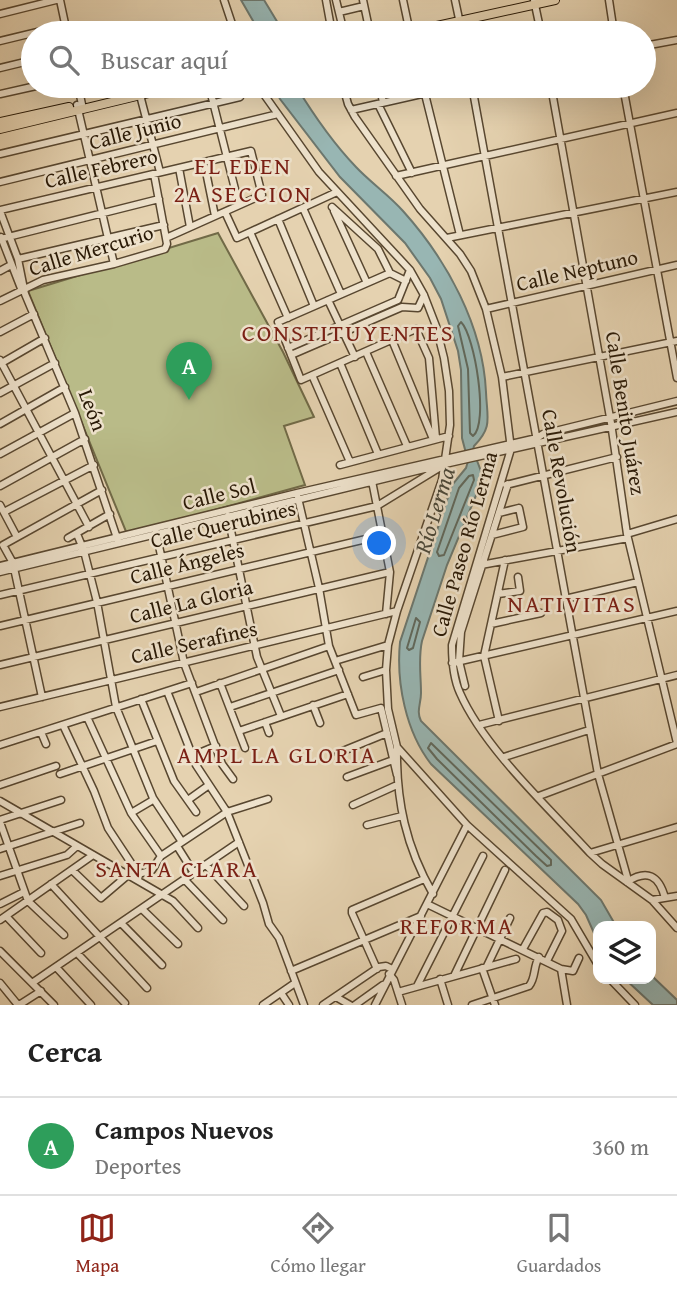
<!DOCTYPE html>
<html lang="es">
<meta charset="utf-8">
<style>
body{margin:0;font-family:"Gentium Book Plus",serif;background:#f6f6f6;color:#222}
.controls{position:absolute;right:21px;bottom:21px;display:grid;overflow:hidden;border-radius:14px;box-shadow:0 7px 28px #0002}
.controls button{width:63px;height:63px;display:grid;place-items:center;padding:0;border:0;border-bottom:2px solid #e0e0e0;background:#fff;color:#222;font:35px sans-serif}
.you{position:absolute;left:380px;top:544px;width:24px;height:24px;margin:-18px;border:5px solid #fff;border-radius:50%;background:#1a73e8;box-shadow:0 0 0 10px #1a73e833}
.badge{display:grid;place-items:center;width:46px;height:46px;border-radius:50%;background:#8f2418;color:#fff;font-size:23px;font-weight:700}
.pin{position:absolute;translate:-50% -58px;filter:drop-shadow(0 2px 4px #0008)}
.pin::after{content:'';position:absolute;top:37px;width:24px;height:21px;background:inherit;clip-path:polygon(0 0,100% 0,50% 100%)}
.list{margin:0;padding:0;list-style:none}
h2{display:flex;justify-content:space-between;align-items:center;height:91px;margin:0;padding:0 28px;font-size:30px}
h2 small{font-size:23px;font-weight:400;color:#767676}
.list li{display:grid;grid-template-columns:46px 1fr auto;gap:21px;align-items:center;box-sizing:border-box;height:98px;padding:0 28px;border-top:2px solid #e0e0e0}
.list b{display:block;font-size:26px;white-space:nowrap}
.list p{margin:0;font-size:23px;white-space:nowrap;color:#767676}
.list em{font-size:23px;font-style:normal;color:#767676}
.icon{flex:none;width:38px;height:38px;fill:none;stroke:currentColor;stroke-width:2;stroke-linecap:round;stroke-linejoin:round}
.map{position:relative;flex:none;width:677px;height:1005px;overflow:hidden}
.search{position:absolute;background:#fff;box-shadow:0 7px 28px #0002;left:21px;right:21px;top:21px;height:77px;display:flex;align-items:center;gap:18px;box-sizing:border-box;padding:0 24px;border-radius:38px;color:#767676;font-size:26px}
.sheet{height:189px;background:#fff}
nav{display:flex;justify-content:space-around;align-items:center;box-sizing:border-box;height:98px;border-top:2px solid #e0e0e0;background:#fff;font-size:19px;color:#767676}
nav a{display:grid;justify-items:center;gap:4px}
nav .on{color:#8f2418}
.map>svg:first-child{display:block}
.green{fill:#b9bb88;stroke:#716a47;stroke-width:2}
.water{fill:#98b6b3;stroke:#6c776e;stroke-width:2}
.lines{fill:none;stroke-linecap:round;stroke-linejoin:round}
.shore{stroke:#60685c;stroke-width:2}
.minor-casing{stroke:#584730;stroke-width:9}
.major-casing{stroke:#291906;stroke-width:10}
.minor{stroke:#eee2cc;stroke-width:6}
.major{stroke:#e5d2b0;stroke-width:8}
.labels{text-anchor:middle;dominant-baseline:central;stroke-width:5;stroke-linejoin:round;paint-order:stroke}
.street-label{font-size:21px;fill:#291906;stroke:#eee2cc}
.water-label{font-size:23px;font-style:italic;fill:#4a483a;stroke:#eee2cc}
.quarter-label{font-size:24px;letter-spacing:2px;fill:#7a1f14;stroke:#eee2cc}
</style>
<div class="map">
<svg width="677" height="1005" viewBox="0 0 677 1005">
<rect width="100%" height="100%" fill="#e5d2b0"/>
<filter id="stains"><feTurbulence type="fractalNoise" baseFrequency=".00286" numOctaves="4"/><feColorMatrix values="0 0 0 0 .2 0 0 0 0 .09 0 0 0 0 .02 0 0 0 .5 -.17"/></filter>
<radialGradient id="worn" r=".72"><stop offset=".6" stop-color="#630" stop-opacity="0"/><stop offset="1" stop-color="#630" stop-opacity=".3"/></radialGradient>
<path class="green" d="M218,233l65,119 31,65 -30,9 21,59 -178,49 -99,-243z"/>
<path class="water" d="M241,0h23l20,33h-24z
M273,86h23c17,28 37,57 60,81 15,16 33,28 47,44 44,49 80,115 83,181 1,26 7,35 -12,54l-1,4 9,24v7l-35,84 -25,76c-4,18 -1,34 -1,52 0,11 -5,18 0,28l180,179 15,26h-18v16l-12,-27 -8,-11 -147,-140c-25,-32 -35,-81 -31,-122l52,-157 14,-17 2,-7 -6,-23 -1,-68 -3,-19 -17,-52 -11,-21 -25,-35 -65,-66 -60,-78z
M651,975l26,25v5h-24l-28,-26h26z"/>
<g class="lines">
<path class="shore" d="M461,322c14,14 28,102 12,114l-3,-3 -2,-64 -10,-43z
M473,475l1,5 -30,75 -5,1 -2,-4 22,-64 10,-12z
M416,618l4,4 -7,26 -4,2 -2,-2z
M431,743l120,117v5l-4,1 -11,-10 -99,-97 -9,-11z"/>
<g class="minor-casing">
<path id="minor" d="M60,0l7,33
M224,0l11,33
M326,0l6,33
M336,0l8,33
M363,0l7,33
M403,0l7,33
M455,0l7,33
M534,0l7,33
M609,0l5,33
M339,12l25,-6
M0,14l56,-14
M0,41l66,-16
M644,46l33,-6
M0,68l33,-8
M78,86l5,23
M209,86l30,119
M258,86l61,86 91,98 14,25 12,31 8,32 5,33 1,34 -8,55 -45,131 -9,34 -2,25 2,39 9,38 70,78 104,94 27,46
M343,86l5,18 7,13 65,92 40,45 11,17 15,38 16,68 9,72 -59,196c0,16 1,33 8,48 24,55 89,115 130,160l12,11 50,36 25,28
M380,86l3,17
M423,86l37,149
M472,86l126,688 30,106
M551,86l60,337 16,111 50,209
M623,86l54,292
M0,94l36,-8
M140,95l20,77
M378,104l34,69
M77,105l37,159
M351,110l106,-24
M0,154l240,-57
M204,162l11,54
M179,168l11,59
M396,176l281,-63
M0,182l278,-68
M332,207l46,42 12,24 16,8
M303,208l38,86
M0,210l251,-59 11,44 -96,43
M0,211l18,48 7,35 50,119 43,128
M334,211l33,72
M225,212l12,26 100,-46
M278,219l36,87
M250,232l38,86
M1,237l21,54
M447,238l230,-46
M0,239l159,-40
M18,259l146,-34
M0,271l11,-6
M390,273l-112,49 23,58 115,-51 13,29 7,80
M328,300l27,57
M0,301l43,-21 71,-16 51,-15 2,-5 -13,-70
M486,309l191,-44
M0,332l34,-18
M392,340l41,99
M288,348l110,-48 12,-30
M366,352l41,94
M291,355l111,-48 16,1 6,-13
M0,360l89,167
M340,363l38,91
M0,364l45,-26
M312,375l38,87
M502,377l175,-36
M0,393l55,-30
M0,424l65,-37
M0,454l75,-41
M340,465l109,-29
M372,481l18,91 -4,42
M506,485l111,-28
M0,486l85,-47
M298,498l21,90 10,58 27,69 25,-7 16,67
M0,505l17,32
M4,512l90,-47
M228,516l29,141 24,59
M156,532l28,131 38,101 11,15
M77,534l7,17 13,51 19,105 37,91 29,44
M627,534l50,-15
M492,535l31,-8 -4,-19 -20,5
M68,538l42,-24
M13,563l-10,-18 99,-55
M481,565l147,-27
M0,566l297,-73 240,-55 6,-4 134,-33
M14,568l28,129
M0,572l445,-108 232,-52
M498,594l22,-3 -2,-14
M0,595l377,-89 62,-38
M565,599l73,-17
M491,624l50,-11
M0,626l383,-91
M335,661l53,-16
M452,663l225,-52
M0,665l390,-93
M363,677l23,-7
M220,683l25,65
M465,686l-6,-25 2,-29 47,-148
M167,691l29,74 31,47 36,91 6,21 10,14 25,67
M196,692l133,-46
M141,699l33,82 22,31
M313,705l7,18
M0,707l397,-96
M230,707l109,-37
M87,717l44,96 30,43
M499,721l-15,-65 21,-96
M265,722l4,11
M63,725l31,66 14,37 31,47
M479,725l198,-50
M239,731l109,-37
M41,732l5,12
M0,745l192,-62
M397,747c-1,54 9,100 36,147
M338,753l49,-20
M192,756l24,-10
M504,757l85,-27
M60,774l97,-33
M347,777l46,-17
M0,785l56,-19
M539,796l138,-52
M188,800l21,-15
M0,801l173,100 25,27
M353,805l44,-20
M131,813l22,-13
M0,820l61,-20
M0,822l28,79 36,34
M367,825l35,-9
M177,846l17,27
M0,849l80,-26
M590,853l87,-26
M206,865l38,41
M72,870l29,28 27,-23
M136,875l16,-5 9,-14 66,-44 41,-13
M0,876l67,-21 10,-9
M185,880l38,40
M627,882c20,-13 32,-7 38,16
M51,884l96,104
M652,900l25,-4
M0,904l24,-12
M427,904l134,65 12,2 6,-13
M142,909l36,35
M6,916l35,37
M0,920l93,-65
M121,923l41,42
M523,949l20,-36 4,-1 11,8 4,11 -15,30
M0,951l54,54
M77,953l48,50
M487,966l23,-48
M56,967l35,38
M482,968l13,37
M377,969l-25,-56v-3l72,-31
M561,969l6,36
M291,971l130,-55
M389,974l5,6 8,25
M454,976l51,-106
M440,979l8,26
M610,979l25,26
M0,983l18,22
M32,983l207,-141
M417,986l66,-130
M398,992l118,-33
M281,993l8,12
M336,997l14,8
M19,1005l22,-14
M263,1005l32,-22
M323,1005l56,-38 7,-1 6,3
M355,1005l28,-20
M375,1005l92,-180
M472,1005l57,-19c7,-8 4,-19 10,-29"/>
</g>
<g class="major-casing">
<path id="major" d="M405,33l150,-33
M0,122l69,-15
M0,129l178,-43"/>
</g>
<use href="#minor" class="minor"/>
<use href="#major" class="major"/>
</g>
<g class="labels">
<g class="street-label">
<text transform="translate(135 131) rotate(-14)">Calle Junio</text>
<text transform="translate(101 168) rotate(-13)">Calle Febrero</text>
<text transform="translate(91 250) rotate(-17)">Calle Mercurio</text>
<text transform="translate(577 270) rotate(-13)">Calle Neptuno</text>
<text transform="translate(93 410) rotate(69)">León</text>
<text transform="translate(626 413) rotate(81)">Calle Benito Juárez</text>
<text transform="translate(562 481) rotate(80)">Calle Revolución</text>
<text transform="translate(219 494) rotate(-14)">Calle Sol</text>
<text transform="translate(223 524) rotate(-13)">Calle Querubines</text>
<text transform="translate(464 544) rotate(-74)">Calle Paseo Río Lerma</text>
<text transform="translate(187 563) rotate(-14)">Calle Ángeles</text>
<text transform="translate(191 601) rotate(-14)">Calle La Gloria</text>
<text transform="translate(194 642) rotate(-13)">Calle Serafines</text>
</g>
<g class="water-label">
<text transform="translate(434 510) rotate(-73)">Río Lerma</text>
</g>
<g class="quarter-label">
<text x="243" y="165">EL EDEN<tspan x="243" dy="28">2A SECCION</tspan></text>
<text x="348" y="332">CONSTITUYENTES</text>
<text x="572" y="603">NATIVITAS</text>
<text x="277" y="754">AMPL LA GLORIA</text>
<text x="177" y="868">SANTA CLARA</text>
<text x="457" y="925">REFORMA</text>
</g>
</g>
<rect width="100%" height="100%" filter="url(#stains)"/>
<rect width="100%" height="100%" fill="url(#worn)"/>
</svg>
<div class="controls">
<button><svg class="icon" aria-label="layers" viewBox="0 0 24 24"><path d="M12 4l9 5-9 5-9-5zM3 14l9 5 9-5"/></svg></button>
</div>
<div class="you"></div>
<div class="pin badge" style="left:189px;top:400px;background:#2e9e5b">A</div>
<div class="search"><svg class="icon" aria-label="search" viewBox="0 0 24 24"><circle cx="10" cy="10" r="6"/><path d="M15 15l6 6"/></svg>Buscar aquí</div>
</div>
<section class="sheet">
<h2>Cerca<small></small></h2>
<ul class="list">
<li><span class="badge" style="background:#2e9e5b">A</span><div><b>Campos Nuevos</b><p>Deportes</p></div><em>360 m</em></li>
</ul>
</section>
<nav>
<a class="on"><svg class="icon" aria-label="map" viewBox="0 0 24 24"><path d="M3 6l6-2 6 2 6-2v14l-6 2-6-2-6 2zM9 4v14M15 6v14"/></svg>Mapa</a>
<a><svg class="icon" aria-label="directions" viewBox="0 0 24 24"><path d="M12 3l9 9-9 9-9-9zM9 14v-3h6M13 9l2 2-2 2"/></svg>Cómo llegar</a>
<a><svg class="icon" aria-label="saved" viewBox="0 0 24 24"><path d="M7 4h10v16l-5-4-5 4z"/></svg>Guardados</a>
</nav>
